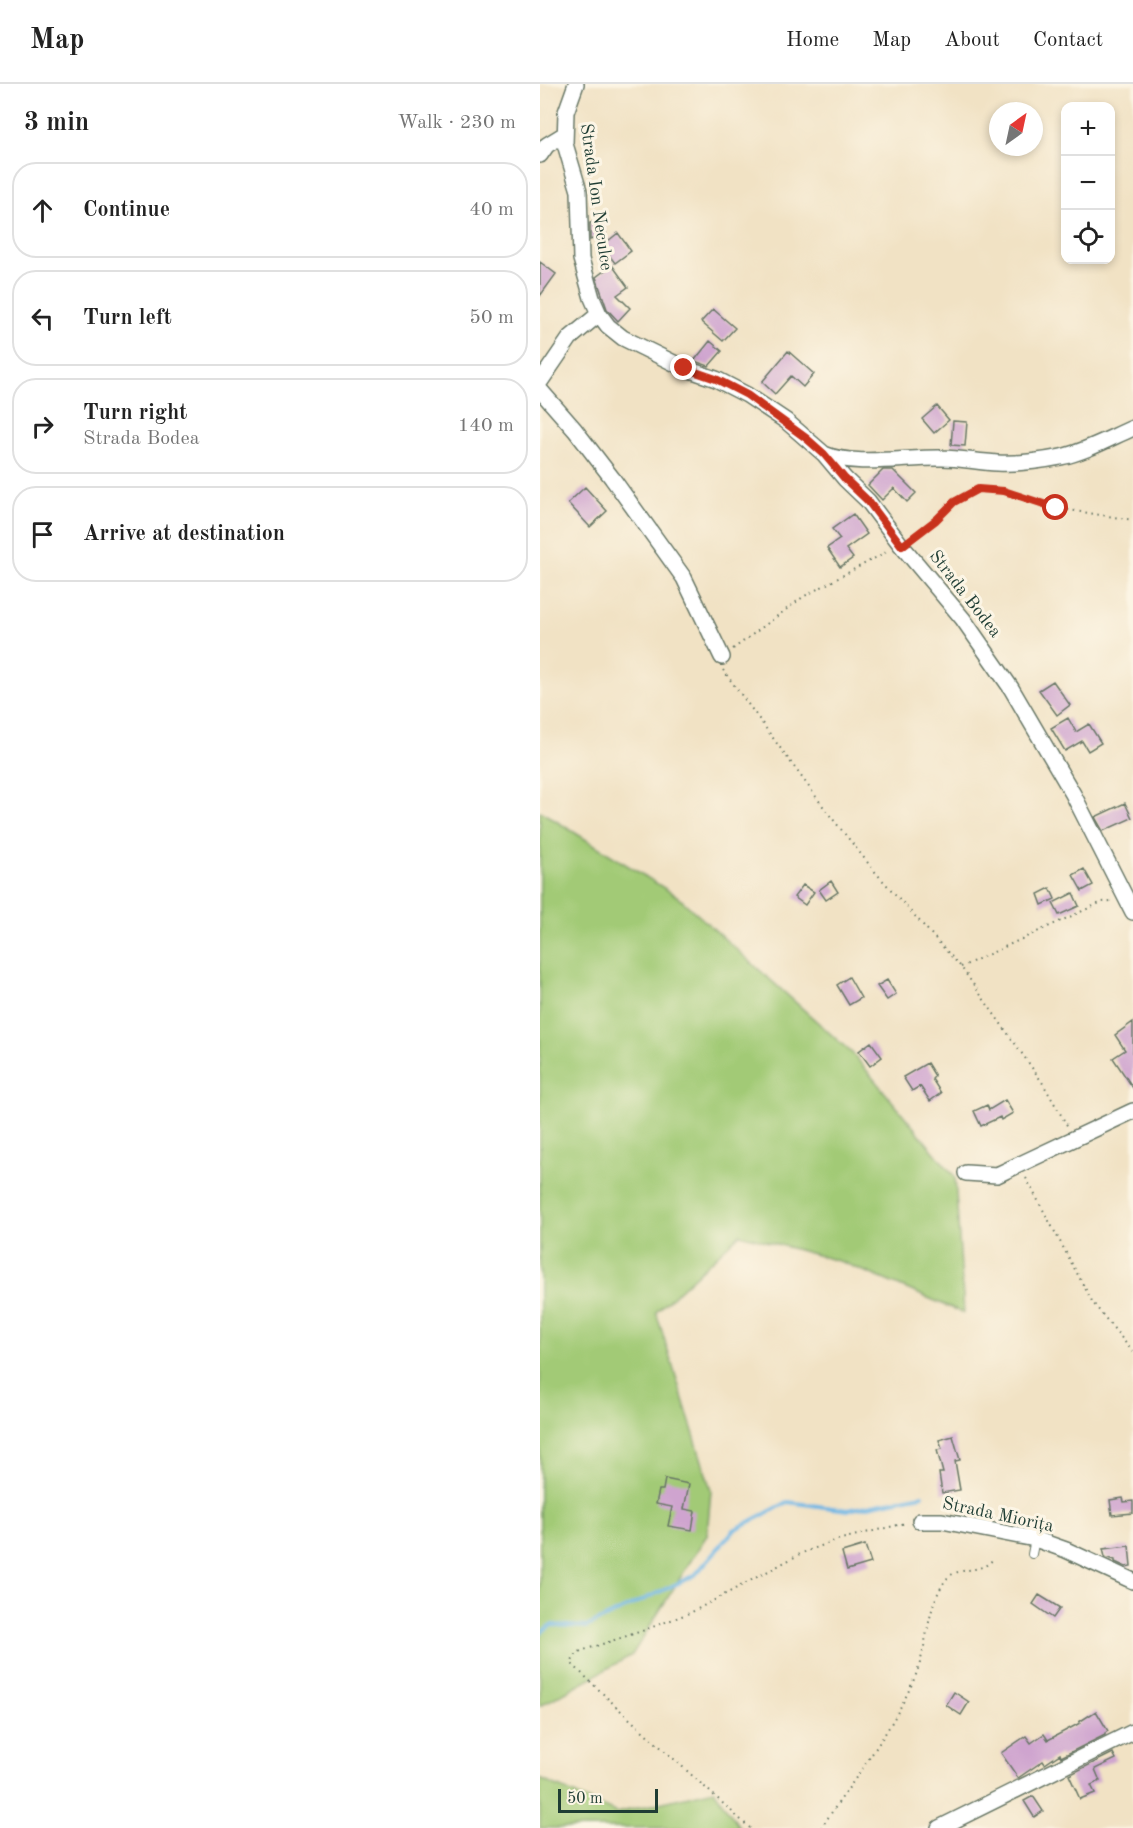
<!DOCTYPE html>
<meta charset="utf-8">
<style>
body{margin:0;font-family:"Old Standard TT",serif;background:#f2f2f2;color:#222}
.controls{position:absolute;right:18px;top:18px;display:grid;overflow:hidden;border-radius:12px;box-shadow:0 3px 9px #0003}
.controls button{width:54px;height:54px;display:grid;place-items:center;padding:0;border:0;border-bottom:2px solid #e0e0e0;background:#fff;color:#222;font:30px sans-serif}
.compass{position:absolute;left:449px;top:18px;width:54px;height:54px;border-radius:50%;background:#fff;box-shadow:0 3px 9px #0003;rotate:33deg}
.scale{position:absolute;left:18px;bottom:15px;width:100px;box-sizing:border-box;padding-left:6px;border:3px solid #1f3d34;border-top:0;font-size:16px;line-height:21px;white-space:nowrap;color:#1f3d34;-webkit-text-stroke:4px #fcf5e5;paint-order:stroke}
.stop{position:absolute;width:18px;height:18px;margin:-14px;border:4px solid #c8321e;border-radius:50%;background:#fff}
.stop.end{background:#c8321e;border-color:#fff;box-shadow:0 2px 6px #0008}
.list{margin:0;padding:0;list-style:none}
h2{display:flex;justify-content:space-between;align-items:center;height:78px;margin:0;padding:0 24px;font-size:26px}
h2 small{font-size:20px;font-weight:400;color:#767676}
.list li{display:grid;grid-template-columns:39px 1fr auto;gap:18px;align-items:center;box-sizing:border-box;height:96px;margin:0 12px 12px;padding:0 12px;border:2px solid #e0e0e0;border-radius:24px}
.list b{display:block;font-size:22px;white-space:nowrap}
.list p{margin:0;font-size:20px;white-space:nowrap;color:#767676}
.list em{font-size:20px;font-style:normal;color:#767676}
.icon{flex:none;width:33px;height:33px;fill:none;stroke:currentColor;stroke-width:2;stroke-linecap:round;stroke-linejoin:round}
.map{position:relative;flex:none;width:593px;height:1744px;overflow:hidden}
header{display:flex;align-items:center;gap:36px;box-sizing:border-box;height:84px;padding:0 30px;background:#fff;border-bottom:2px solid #e0e0e0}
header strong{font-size:28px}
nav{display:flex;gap:33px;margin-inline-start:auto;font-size:21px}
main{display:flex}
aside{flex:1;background:#fff}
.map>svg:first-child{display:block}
.green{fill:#a2ca76;stroke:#608455;stroke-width:1.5}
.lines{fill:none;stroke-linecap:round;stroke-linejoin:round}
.stream{stroke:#6db6e5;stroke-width:4}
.building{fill:#cfa4cf}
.lane-casing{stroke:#687766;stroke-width:10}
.street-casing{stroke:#687766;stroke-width:18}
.path{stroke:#687766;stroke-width:2;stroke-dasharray:1.5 4.5;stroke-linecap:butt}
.lane{stroke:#fff;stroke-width:8}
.street{stroke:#fff;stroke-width:15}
.route{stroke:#c8321e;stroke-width:8}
.labels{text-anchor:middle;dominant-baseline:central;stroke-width:6;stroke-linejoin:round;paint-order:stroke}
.street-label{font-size:18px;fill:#1f3d34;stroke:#fcf5e5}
</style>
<header>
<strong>Map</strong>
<nav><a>Home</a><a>Map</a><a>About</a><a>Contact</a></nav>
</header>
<main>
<aside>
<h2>3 min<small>Walk · 230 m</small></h2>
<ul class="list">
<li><svg class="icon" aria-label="ahead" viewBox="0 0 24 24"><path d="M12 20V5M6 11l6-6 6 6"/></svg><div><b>Continue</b></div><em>40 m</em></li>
<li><svg class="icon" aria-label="left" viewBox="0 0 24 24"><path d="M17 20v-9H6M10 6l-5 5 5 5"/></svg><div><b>Turn left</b></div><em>50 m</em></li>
<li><svg class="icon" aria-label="right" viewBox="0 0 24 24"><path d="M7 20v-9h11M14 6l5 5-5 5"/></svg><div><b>Turn right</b><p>Strada Bodea</p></div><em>140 m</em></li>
<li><svg class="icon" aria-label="arrive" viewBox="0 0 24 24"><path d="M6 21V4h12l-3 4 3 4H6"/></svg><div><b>Arrive at destination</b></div></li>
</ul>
</aside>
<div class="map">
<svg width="593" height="1744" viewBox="0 0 593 1744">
<rect width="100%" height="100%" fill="#fcf5e5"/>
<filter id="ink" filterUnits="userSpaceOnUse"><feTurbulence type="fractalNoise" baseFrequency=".0167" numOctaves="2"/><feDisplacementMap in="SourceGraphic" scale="12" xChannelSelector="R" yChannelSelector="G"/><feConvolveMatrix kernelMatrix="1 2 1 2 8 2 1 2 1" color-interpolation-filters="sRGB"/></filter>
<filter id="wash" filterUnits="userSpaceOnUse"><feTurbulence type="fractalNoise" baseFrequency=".008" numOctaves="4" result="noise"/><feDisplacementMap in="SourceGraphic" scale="24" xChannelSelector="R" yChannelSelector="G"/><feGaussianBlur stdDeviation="1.35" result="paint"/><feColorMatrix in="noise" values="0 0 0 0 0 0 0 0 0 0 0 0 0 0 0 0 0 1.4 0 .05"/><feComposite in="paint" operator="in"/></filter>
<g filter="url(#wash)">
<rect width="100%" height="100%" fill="#f1e2c4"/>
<path class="green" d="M0,727l137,85 176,158 102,123 9,136 -122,-51 -102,-28 -84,78 55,178 -4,45 -75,120 -92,51z
M0,1695l77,34 97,-23 26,38h-200z"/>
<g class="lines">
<path class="stream" d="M0,1549l11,-8 35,2 109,-52 39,-45 54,-28 60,8 74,-15"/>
</g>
<g id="blocks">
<path class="building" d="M62,136l6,21 10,-8 13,18 -16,12 -19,-25 -6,2v-17z
M0,178l16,12 -16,22z
M72,181l16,22 -11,8 13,13 -12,13 -11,-12 -11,-32z
M173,225l22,19 -12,13 -22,-19z
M170,257l12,10 -13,15 -15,-5z
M248,267l26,23 -11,13 -12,-11 -16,18 -13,-12z
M397,322l12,14 -15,13 -12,-14z
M413,337l14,1 -2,24 -14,-1z
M343,386h10l23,23 -9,9 -13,-14 -12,12 -14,-15z
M45,403l22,24 -17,16 -22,-24z
M313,430l14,20 -21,15 7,9 -13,9 -13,-19 13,-9 -8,-10z
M513,597l17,24 -13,10 -18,-25z
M528,634l8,14 13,-8 12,19 -13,8 -6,-10 -17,10 -14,-23z
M585,719l7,15 -29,13 -8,-14z
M544,785l9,16 -11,6 -9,-16z
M291,797l7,11 -12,8 -7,-10z
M263,801l11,7 -9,13 -11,-8z
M510,804l5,11 -13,6 -4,-11z
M533,809l6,13 -20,9 -6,-12z
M309,893l12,21 -12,7 -12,-20z
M347,896l9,14 -9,6 -10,-14z
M593,938v66l-20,-30 12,-8 -10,-15z
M331,958l11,15 -12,9 -11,-15z
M387,979l8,13 -3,3 9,14 -11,8 -10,-15 -8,5 -9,-14z
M465,1016l8,13 -12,7 -1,-3 -19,9 -7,-15 13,-6 2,5z
M413,1352l7,24 -5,1 5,29 -18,3 -3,-20h4l-6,-23 5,-1 -3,-9z
M125,1395l24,5 -5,25 11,2 -3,19 -24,-4 4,-19 -16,-3 3,-14h4z
M583,1414l1,4 9,-1v12l-21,2 -2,-15z
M325,1461l6,18 -24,7 -5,-18z
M589,1462l2,20 -5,1 -11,-5v-2l-10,-3 -2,-8z
M499,1511l21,13 -7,10 -20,-14z
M414,1608l15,10 -8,13 -15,-10z
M556,1627l12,20 -3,2v2l-44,22 -1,-3 -15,10 -2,-3 -25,17 -17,-25 25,-17 5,7 13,-9 4,6 32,-17 -1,-1z
M573,1669l3,6 -21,10 5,12 -9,4 4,8 -15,6 -11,-24z
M493,1712l10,15 -9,6 -10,-16z"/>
</g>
</g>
<g filter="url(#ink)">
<use href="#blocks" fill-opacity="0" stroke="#687766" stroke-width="1.5"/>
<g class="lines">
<g class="lane-casing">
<path id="lane" d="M492,1470l3,-15"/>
</g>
<g class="street-casing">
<path id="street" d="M36,0l-10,28 -1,32 14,47 2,68 11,39 7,16 9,12 15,12 61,30 32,11 31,16 39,26 38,33 21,25 23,22 33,44 62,74 48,69 62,106 60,118
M0,71l7,-10 18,-11
M0,298l30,-44 29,-24
M0,306l35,40 37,48 72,100 38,79
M284,370c29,13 85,3 118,4 18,0 36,4 55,5 20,1 44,-2 64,-6 24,-5 49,-19 72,-29
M426,1089l31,2 136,-64
M380,1437h22l93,18 31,11 67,31
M399,1744l194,-96"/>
</g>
<path class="path" d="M373,453l23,-17 18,-18 24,-13 26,2 52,17 77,12
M193,565l70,-52 85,-46
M183,586l105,143 48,60 85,94 81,115 26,45
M421,883l141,-65 9,-1
M486,1094l67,125 40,49
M210,1744l-128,-116 -51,-49 6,-10 4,-2 61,-20 50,-19 110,-59 35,-13 69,-17
M281,1744c33,-49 71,-97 94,-151 13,-30 11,-69 30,-96 9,-13 24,-9 37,-14 4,-1 8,-5 12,-8"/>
<use href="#lane" class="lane"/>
<use href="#street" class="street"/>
</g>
</g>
<g class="lines" filter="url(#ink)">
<path class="route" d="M144,284l32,11 31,16 59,43 18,16 21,25 23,22 34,45 34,-26 18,-18 24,-13 26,2 52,17"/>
</g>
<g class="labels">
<g class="street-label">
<text transform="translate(56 113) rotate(82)">Strada Ion Neculce</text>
<text transform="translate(425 510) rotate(52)">Strada Bodea</text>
<text transform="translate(458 1431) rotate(12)">Strada Miorița</text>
</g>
</g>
</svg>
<div class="controls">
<button>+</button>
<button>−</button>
<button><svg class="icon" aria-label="locate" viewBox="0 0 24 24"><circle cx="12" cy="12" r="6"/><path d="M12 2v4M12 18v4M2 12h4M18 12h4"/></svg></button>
</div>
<svg class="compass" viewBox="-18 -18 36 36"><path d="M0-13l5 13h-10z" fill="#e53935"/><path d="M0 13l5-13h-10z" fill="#767676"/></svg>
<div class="scale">50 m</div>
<div class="stop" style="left:516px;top:424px"></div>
<div class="stop end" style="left:144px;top:284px"></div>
</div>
</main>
